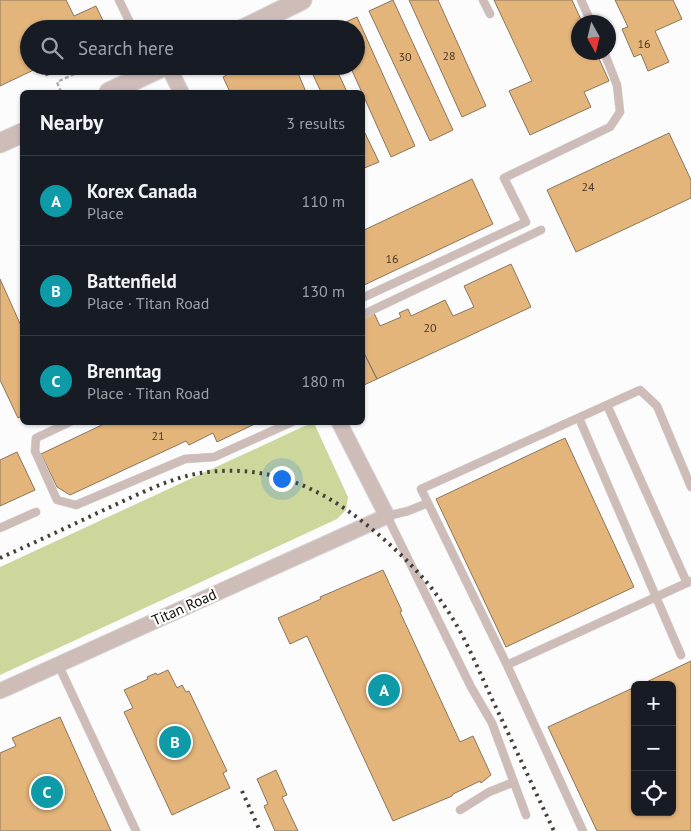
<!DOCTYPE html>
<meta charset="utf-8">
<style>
body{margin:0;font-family:"PT Sans",sans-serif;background:#20242c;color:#f1f3f6}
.controls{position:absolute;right:15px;bottom:15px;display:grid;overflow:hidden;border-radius:8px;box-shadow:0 1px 4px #0004}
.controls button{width:45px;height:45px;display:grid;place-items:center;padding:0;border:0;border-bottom:1px solid #363941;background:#171b24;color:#f1f3f6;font:25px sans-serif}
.compass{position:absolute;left:571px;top:15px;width:45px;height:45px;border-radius:50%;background:#171b24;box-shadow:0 1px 4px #0004;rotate:172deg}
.you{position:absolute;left:281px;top:478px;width:18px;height:18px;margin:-12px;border:4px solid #fff;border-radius:50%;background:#1a73e8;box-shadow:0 0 0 8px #1a73e833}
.badge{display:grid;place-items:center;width:32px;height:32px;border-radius:50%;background:#d93025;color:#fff;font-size:16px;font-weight:700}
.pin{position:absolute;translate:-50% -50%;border:2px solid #fff;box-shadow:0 1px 5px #0006}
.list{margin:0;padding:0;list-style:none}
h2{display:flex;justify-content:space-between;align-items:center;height:65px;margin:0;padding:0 20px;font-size:21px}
h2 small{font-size:16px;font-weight:400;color:#9ea1a6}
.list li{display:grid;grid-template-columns:32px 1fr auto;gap:15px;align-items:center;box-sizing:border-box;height:90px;padding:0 20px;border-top:1px solid #363941}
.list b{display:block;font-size:19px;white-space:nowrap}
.list p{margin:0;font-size:16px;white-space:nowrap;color:#9ea1a6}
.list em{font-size:16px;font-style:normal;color:#9ea1a6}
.icon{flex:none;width:28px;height:28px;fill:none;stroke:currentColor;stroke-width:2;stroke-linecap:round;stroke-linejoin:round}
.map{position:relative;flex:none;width:691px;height:831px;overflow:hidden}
.search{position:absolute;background:#171b24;box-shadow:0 1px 4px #0004;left:20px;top:20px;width:345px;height:55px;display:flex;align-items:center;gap:12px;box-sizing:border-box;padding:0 18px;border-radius:28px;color:#9ea1a6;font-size:19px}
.panel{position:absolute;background:#171b24;box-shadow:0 1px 4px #0004;left:20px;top:90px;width:345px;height:335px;border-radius:8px}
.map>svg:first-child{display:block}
.green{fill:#cdd79c}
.building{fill:#e4b57b;stroke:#8b755b}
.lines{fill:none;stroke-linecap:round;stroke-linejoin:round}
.service-casing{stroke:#d7d6d4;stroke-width:9}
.minor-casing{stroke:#d7d6d4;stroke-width:17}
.tertiary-casing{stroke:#d7d6d4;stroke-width:21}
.path{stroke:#b1aeab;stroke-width:2.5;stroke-dasharray:4 2.5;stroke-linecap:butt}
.service{stroke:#cebcb9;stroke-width:8}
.minor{stroke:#cebcb9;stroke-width:15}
.tertiary{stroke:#cebcb9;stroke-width:19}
.rail{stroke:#453e37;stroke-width:4;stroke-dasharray:2.5 5;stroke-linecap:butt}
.labels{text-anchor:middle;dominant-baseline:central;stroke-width:4.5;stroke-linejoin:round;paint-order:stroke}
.number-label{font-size:12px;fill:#493622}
.street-label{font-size:15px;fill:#150c04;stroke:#fff}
</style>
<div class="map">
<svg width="691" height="831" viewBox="0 0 691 831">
<rect width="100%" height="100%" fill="#fcfcfc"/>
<path class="green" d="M311,423h3l34,74 -2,13 -9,9 -337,156v-108z"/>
<path class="building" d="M0,0h66l8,16 22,-10 11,23h-78v37h38l-21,10 -4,-10 -42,20z
M393,0l60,130 -23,11 -61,-130z
M409,0h29l48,106 -24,11z
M494,0h78l10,22h-4v30h18l13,29 -25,11 7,15 -61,28 -21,-44 23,-10z
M615,0h58l9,19 -27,12 14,31 -21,9 -7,-17 -7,3 -12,-28 6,-2z
M357,17l58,129 -24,11 -41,-91h6v-37l-24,-1z
M243,66h52l11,26h-76l-7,-15z
M309,66h26l12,26h-26z
M362,127l17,35 -17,7z
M669,133l22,47v18l-115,54 -29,-62z
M472,179l21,45 -131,62v-55z
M511,264l20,43 -154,72 -15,-30v-30l12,-6 6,13 21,-9 -2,-4 9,-4 3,7 34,-16 8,16 21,-9 -10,-21z
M0,279l22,49v88l-4,2 -18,-38z
M362,349l15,30 -13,6 -2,-3z
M108,422h151l-42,20 -4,-9 -24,12 -3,-4 -116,54 -13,-8 -16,-33z
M565,438l69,149 -128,60 -70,-148z
M17,452l18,38 -35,16v-46z
M383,570l19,41 -2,1 60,130 13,-6 18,39 -10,8 -1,-2 -27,13 -1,2 -59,25 -86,-185 -17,8 -12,-26 43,-19 -1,-2z
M691,661v170h-94l-49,-104 87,-40v125h37v-127h-32z
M168,670l9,18 5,-3 4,7 3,-1 38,80 -4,2 7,15 -58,27 -48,-103 9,-4 -9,-18 24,-11 -1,-2 9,-4 1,2z
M60,717l51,114h-111v-78l16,-7 -4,-8z
M276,770l11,25 -5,2 16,34h-23l-11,-25 4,-2 -11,-25z"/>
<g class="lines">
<g class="service-casing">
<path id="service" d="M119,0l14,29
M483,0l7,14
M581,0l10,22
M362,298l164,-76 -22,-44 106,-51 10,-15 -3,-27 -13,-33
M362,315l179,-85
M607,405l80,178
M579,418l102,237
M70,422l-34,16 -1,13 22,49 19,5 109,-46 29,-2 78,-35
M428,503l-7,-14 219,-99 17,16 34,81
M0,528l36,-16
M58,664l78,167
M507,665l184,-84
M460,810l29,-18 25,-10
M526,815l-34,-92 -21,-36 -84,-171 21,-5 20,-8 79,162 76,166"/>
</g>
<g class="minor-casing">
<path id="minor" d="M168,66l13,26
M0,691l387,-175 -48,-94"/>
</g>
<g class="tertiary-casing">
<path id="tertiary" d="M243,29l59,-29
M109,92l56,-26
M0,143l22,-10"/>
</g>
<path class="path" d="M61,92l-4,-10 34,-16"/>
<use href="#service" class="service"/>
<use href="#minor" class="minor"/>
<use href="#tertiary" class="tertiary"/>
<path class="rail" d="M0,558c36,-16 72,-33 108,-50 32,-14 64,-32 100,-36 73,-8 126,23 179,70 20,18 41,39 56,62 21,29 34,63 49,95 21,44 41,88 62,132
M242,791l18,40"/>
</g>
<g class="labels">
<g class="number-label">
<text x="644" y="43">16</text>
<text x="449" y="55">28</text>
<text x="405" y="56">30</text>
<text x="588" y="186">24</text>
<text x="392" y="258">16</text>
<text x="430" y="327">20</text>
<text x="158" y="435">21</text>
</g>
<g class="street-label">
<text transform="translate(184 607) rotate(-24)">Titan Road</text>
</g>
</g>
</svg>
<div class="controls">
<button>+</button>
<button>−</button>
<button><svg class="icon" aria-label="locate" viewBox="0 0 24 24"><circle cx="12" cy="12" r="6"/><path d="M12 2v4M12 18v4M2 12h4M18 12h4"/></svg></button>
</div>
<svg class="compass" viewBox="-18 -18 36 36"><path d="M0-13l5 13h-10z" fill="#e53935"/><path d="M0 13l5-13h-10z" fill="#9ea1a6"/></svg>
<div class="you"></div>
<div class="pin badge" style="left:384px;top:690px;background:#0f9aa8">A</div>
<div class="pin badge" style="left:175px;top:742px;background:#0f9aa8">B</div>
<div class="pin badge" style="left:47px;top:792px;background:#0f9aa8">C</div>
<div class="search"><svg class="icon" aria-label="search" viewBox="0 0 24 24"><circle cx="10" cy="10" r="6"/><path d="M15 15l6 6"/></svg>Search here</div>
<section class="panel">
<h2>Nearby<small>3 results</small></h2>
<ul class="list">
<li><span class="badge" style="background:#0f9aa8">A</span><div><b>Korex Canada</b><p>Place</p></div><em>110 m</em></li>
<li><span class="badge" style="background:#0f9aa8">B</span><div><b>Battenfield</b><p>Place · Titan Road</p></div><em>130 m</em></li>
<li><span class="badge" style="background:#0f9aa8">C</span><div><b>Brenntag</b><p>Place · Titan Road</p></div><em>180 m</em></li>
</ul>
</section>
</div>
